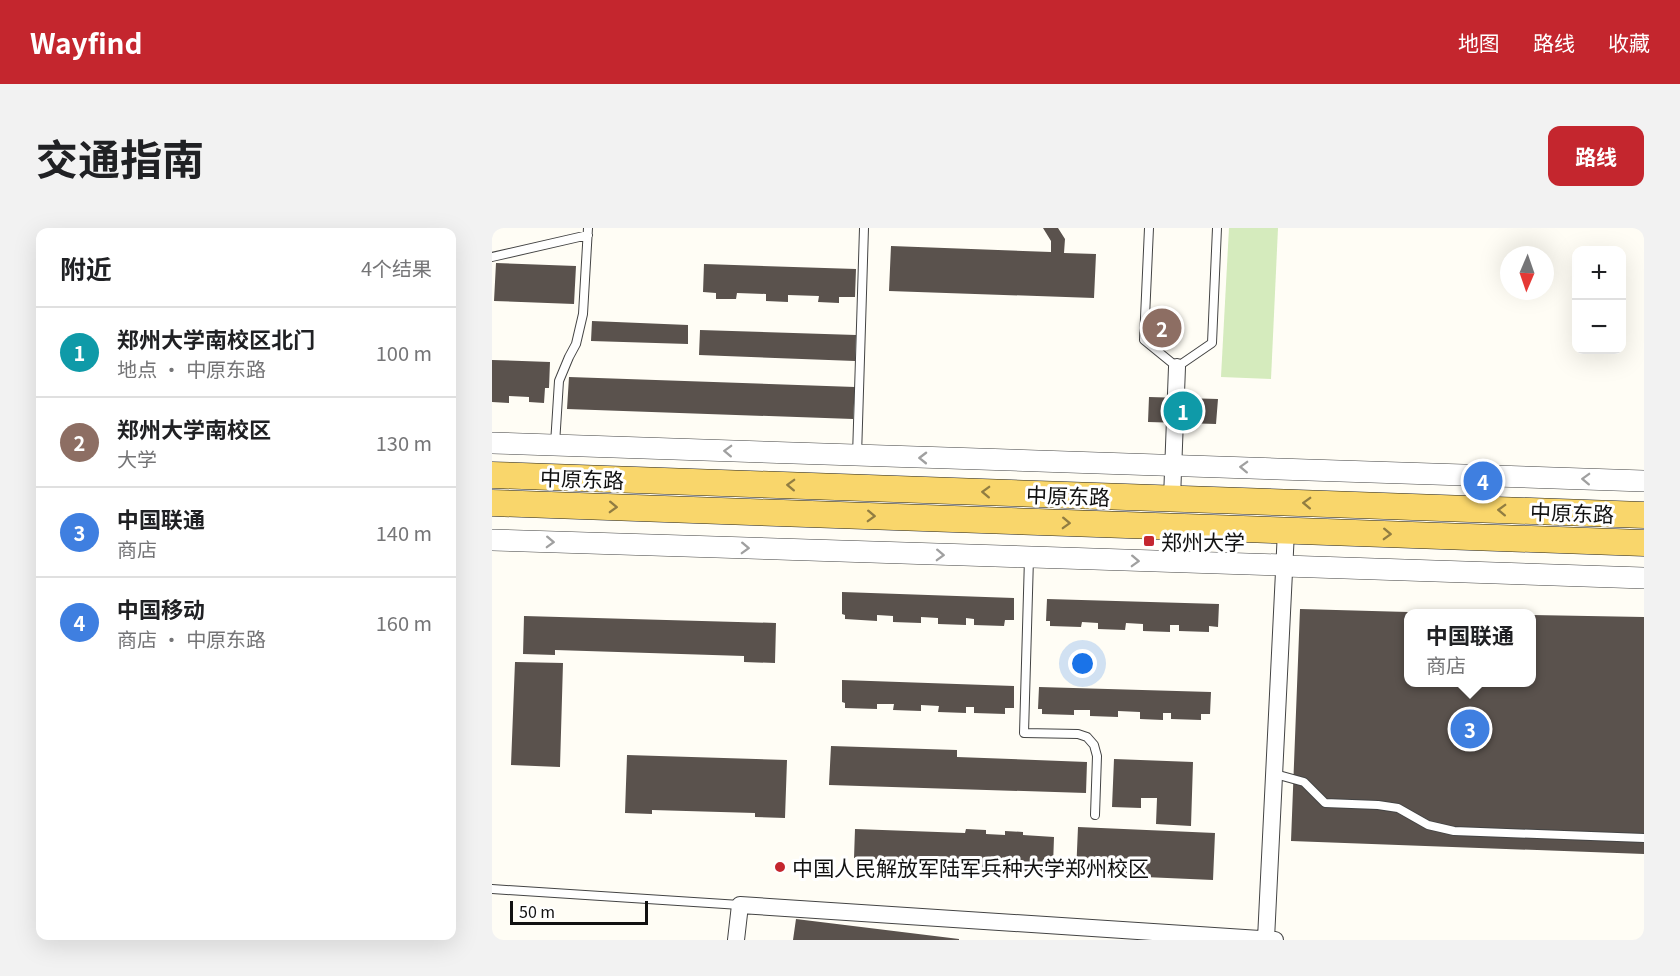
<!DOCTYPE html>
<html lang="zh">
<meta charset="utf-8">
<style>
body{margin:0;font-family:Georgia,"Noto Sans SC",serif;background:#f2f2f2;color:#202124}
.controls{position:absolute;right:18px;top:18px;display:grid;overflow:hidden;border-radius:12px;box-shadow:0 6px 24px #0002}
.controls button{width:54px;height:54px;display:grid;place-items:center;padding:0;border:0;border-bottom:2px solid #e0e0e0;background:#fff;color:#202124;font:30px sans-serif}
.compass{position:absolute;left:1008px;top:18px;width:54px;height:54px;border-radius:50%;background:#fff;box-shadow:0 6px 24px #0002;rotate:182deg}
.scale{position:absolute;left:18px;bottom:15px;width:138px;box-sizing:border-box;padding-left:6px;border:3px solid #111;border-top:0;font-size:16px;line-height:21px;white-space:nowrap;color:#111;-webkit-text-stroke:4px #fff;paint-order:stroke}
.you{position:absolute;left:591px;top:436px;width:21px;height:21px;margin:-15px;border:4px solid #fff;border-radius:50%;background:#1a73e8;box-shadow:0 0 0 9px #1a73e833}
.badge{display:grid;place-items:center;width:39px;height:39px;border-radius:50%;background:#c4262e;color:#fff;font-size:20px;font-weight:700}
.pin{position:absolute;translate:-50% -50%;border:3px solid #fff;box-shadow:0 2px 6px #0006}
.popup{position:absolute;left:912px;top:381px;width:132px;height:78px;box-sizing:border-box;display:grid;place-content:center;border-radius:12px;background:#fff;filter:drop-shadow(0 2px 4px #0005);font-size:20px;white-space:nowrap;color:#757577}
.popup b{font-size:22px;color:#202124}
.popup::after{content:'';position:absolute;left:50%;top:100%;margin-left:-12px;border:12px solid transparent;border-top-color:#fff}
.list{margin:0;padding:0;list-style:none}
h2{display:flex;justify-content:space-between;align-items:center;height:78px;margin:0;padding:0 24px;font-size:26px}
h2 small{font-size:20px;font-weight:400;color:#757577}
.list li{display:grid;grid-template-columns:39px 1fr auto;gap:18px;align-items:center;box-sizing:border-box;height:90px;padding:0 24px;border-top:2px solid #e0e0e0}
.list b{display:block;font-size:22px;white-space:nowrap}
.list p{margin:0;font-size:20px;white-space:nowrap;color:#757577}
.list em{font-size:20px;font-style:normal;color:#757577}
.map{position:relative;flex:none;width:1152px;height:712px;overflow:hidden;border-radius:12px}
header{display:flex;align-items:center;gap:36px;box-sizing:border-box;height:84px;padding:0 30px;background:#c4262e;color:#fff}
header strong{font-size:28px}
nav{display:flex;gap:33px;margin-inline-start:auto;font-size:21px}
.intro{display:flex;align-items:center;justify-content:space-between;box-sizing:border-box;height:144px;padding:0 36px}
h1{margin:0;font-size:42px}
.button{padding:15px 27px;border-radius:12px;background:#c4262e;color:#fff;font-size:21px;font-weight:700}
main{display:flex;gap:36px;padding:0 36px}
aside{flex:1;background:#fff;border-radius:12px;box-shadow:0 6px 24px #0002}
.map>svg:first-child{display:block}
.green{fill:#d5ebbd}
.building{fill:#5a524d}
.lines{fill:none;stroke-linecap:round;stroke-linejoin:round}
.service-casing{stroke:#444;stroke-width:10}
.minor-casing{stroke:#444;stroke-width:18}
.tertiary-casing{stroke:#444;stroke-width:22}
.primary-casing{stroke:#222;stroke-width:27}
.service{stroke:#fff;stroke-width:8}
.minor{stroke:#fff;stroke-width:16}
.tertiary{stroke:#fff;stroke-width:21}
.primary{stroke:#f9d66b;stroke-width:26}
.oneway{stroke:#a0a0a0}
.oneway2{stroke:#917d42}
.poi-dot{fill:#c4262e;stroke:#fff;stroke-width:2}
.labels{text-anchor:middle;dominant-baseline:central;stroke-width:6;stroke-linejoin:round;paint-order:stroke}
.street-label{font-size:21px;fill:#111;stroke:#fff}
.poi-label{font-size:21px;fill:#111;stroke:#fff;text-anchor:start}
</style>
<header>
<strong>Wayfind</strong>
<nav><a>地图</a><a>路线</a><a>收藏</a></nav>
</header>
<div class="intro"><h1>交通指南</h1><a class="button">路线</a></div>
<main>
<aside>
<h2>附近<small>4个结果</small></h2>
<ul class="list">
<li><span class="badge" style="background:#0f9aa8">1</span><div><b>郑州大学南校区北门</b><p>地点 · 中原东路</p></div><em>100 m</em></li>
<li><span class="badge" style="background:#8d6e63">2</span><div><b>郑州大学南校区</b><p>大学</p></div><em>130 m</em></li>
<li><span class="badge" style="background:#3f7fe0">3</span><div><b>中国联通</b><p>商店</p></div><em>140 m</em></li>
<li><span class="badge" style="background:#3f7fe0">4</span><div><b>中国移动</b><p>商店 · 中原东路</p></div><em>160 m</em></li>
</ul>
</aside>
<div class="map">
<svg width="1152" height="712" viewBox="0 0 1152 712">
<rect width="100%" height="100%" fill="#fffdf5"/>
<path class="green" d="M737,0h49l-7,151 -50,-2z"/>
<path class="building" d="M551,0h15l7,11 -1,14 32,1 -2,44 -205,-7 2,-45 160,6v-11z
M4,35l80,3 -2,38 -80,-3z
M212,36l152,5 -1,28h-16v6l-21,-1 1,-6 -31,-1v7l-22,-1v-7l-29,-1 -1,6h-20v-6l-13,-1z
M100,93l96,4v19l-97,-3z
M208,102l156,5 -1,26 -156,-6z
M0,132l58,2 -1,26h-4l-1,15 -15,-1v-5l-20,-1v7l-17,-1z
M77,149l286,10 -2,32 -286,-10z
M657,169l69,2 -2,25 -68,-2z
M350,364l172,6v22h-9l-1,6 -30,-1v-6l-8,-1v7l-28,-1v-6l-17,-1v6l-28,-1v-6l-16,-1v6l-32,-2v-4l-3,-1z
M555,371l172,5 -1,23 -9,-1v6l-30,-1v-6h-9v7l-27,-1v-7l-17,-1 -1,7 -27,-1v-6l-16,-1 -1,5 -31,-1v-5h-4z
M808,381l108,3v70h124v-67l112,2v237l-353,-13z
M32,388l252,7 -1,40 -31,-1v-6l-189,-6v5l-32,-1z
M23,434l48,1 -3,104 -49,-2z
M350,452l172,6v22h-9v6l-31,-1v-6h-8v6l-28,-1 1,-6 -18,-1v6l-28,-1 1,-6h-17v5l-32,-1v-5l-3,-1z
M547,459l172,5 -1,22h-9v6l-30,-1v-6h-8v7l-23,-1v-7l-22,-1v6l-28,-1v-6h-16v5l-32,-1v-5h-4z
M339,518l126,4v7l130,5 -1,31 -257,-8z
M135,527l160,5 -2,58 -30,-1v-4l-103,-3v4l-27,-1z
M622,531l79,3 -2,64 -35,-2 1,-26h-16v10l-29,-1z
M586,599l137,6 -2,47 -137,-6z
M363,601l110,4 1,-4 20,1v4l19,1v-4l18,1v3l31,2 -1,29 -7,-1 -1,7 -25,-1 1,-7h-13l-1,7 -25,-1v-7l-15,-1v7l-27,-1 1,-7 -10,-1v2l-77,-4z
M304,691l163,20v1h-166z"/>
<g class="lines">
<g class="service-casing">
<path id="service" d="M657,0l-5,112 33,27 35,-24 5,-115
M0,29l96,-22
M63,216l4,-63 10,-24 7,-13 7,-30 5,-86
M365,228l7,-228
M537,330l-5,175 54,1 9,3 7,8 3,11 -2,59
M783,546l29,8 21,21 53,2 20,3 30,17 26,6 190,7
M0,661l248,16"/>
</g>
<g class="minor-casing">
<path id="minor" d="M680,270l5,-131
M774,711l20,-408
M244,712l4,-35 535,35"/>
</g>
<g class="tertiary-casing">
<path id="tertiary" d="M0,215c384,14 768,24 1152,38
M0,312l791,25 1,1 360,12"/>
</g>
<g class="primary-casing">
<path id="primary" d="M0,247l1152,40
M0,275l1152,40"/>
</g>
<use href="#service" class="service"/>
<use href="#minor" class="minor"/>
<use href="#tertiary" class="tertiary"/>
<use href="#primary" class="primary"/>
</g>
<defs><path id="oneway-chevron" d="M-2-3.5L2.5 0L-2 3.5" fill="none" stroke-width="1.6" stroke-linecap="round" stroke-linejoin="round" transform="scale(1.5)"/></defs>
<g class="oneway">
<use href="#oneway-chevron" transform="translate(236 223) rotate(-178)"/>
<use href="#oneway-chevron" transform="translate(431 230) rotate(-179)"/>
<use href="#oneway-chevron" transform="translate(752 239) rotate(-178)"/>
<use href="#oneway-chevron" transform="translate(1094 251) rotate(-178)"/>
<use href="#oneway-chevron" transform="translate(58 314) rotate(2)"/>
<use href="#oneway-chevron" transform="translate(253 320) rotate(2)"/>
<use href="#oneway-chevron" transform="translate(448 327) rotate(2)"/>
<use href="#oneway-chevron" transform="translate(643 333) rotate(2)"/>
</g>
<g class="oneway2">
<use href="#oneway-chevron" transform="translate(299 257) rotate(-178)"/>
<use href="#oneway-chevron" transform="translate(494 264) rotate(-178)"/>
<use href="#oneway-chevron" transform="translate(815 275) rotate(-178)"/>
<use href="#oneway-chevron" transform="translate(121 279) rotate(2)"/>
<use href="#oneway-chevron" transform="translate(1010 282) rotate(-178)"/>
<use href="#oneway-chevron" transform="translate(379 288) rotate(2)"/>
<use href="#oneway-chevron" transform="translate(574 295) rotate(2)"/>
<use href="#oneway-chevron" transform="translate(895 306) rotate(2)"/>
</g>
<g class="poi-dot">
<rect x="651" y="307" width="12" height="12" rx="3"/>
<circle cx="288" cy="639" r="6"/>
</g>
<g class="labels">
<g class="street-label">
<text transform="translate(90 250) rotate(2)">中原东路</text>
<text transform="translate(576 267) rotate(2)">中原东路</text>
<text transform="translate(1080 284) rotate(2)">中原东路</text>
</g>
<g class="poi-label">
<text x="669" y="313">郑州大学</text>
<text x="300" y="639">中国人民解放军陆军兵种大学郑州校区</text>
</g>
</g>
</svg>
<div class="controls">
<button>+</button>
<button>−</button>
</div>
<svg class="compass" viewBox="-18 -18 36 36"><path d="M0-13l5 13h-10z" fill="#e53935"/><path d="M0 13l5-13h-10z" fill="#757577"/></svg>
<div class="scale">50 m</div>
<div class="you"></div>
<div class="pin badge" style="left:691px;top:183px;background:#0f9aa8">1</div>
<div class="pin badge" style="left:670px;top:100px;background:#8d6e63">2</div>
<div class="pin badge" style="left:978px;top:501px;background:#3f7fe0">3</div>
<div class="popup"><b>中国联通</b>商店</div>
<div class="pin badge" style="left:991px;top:253px;background:#3f7fe0">4</div>
</div>
</main>
